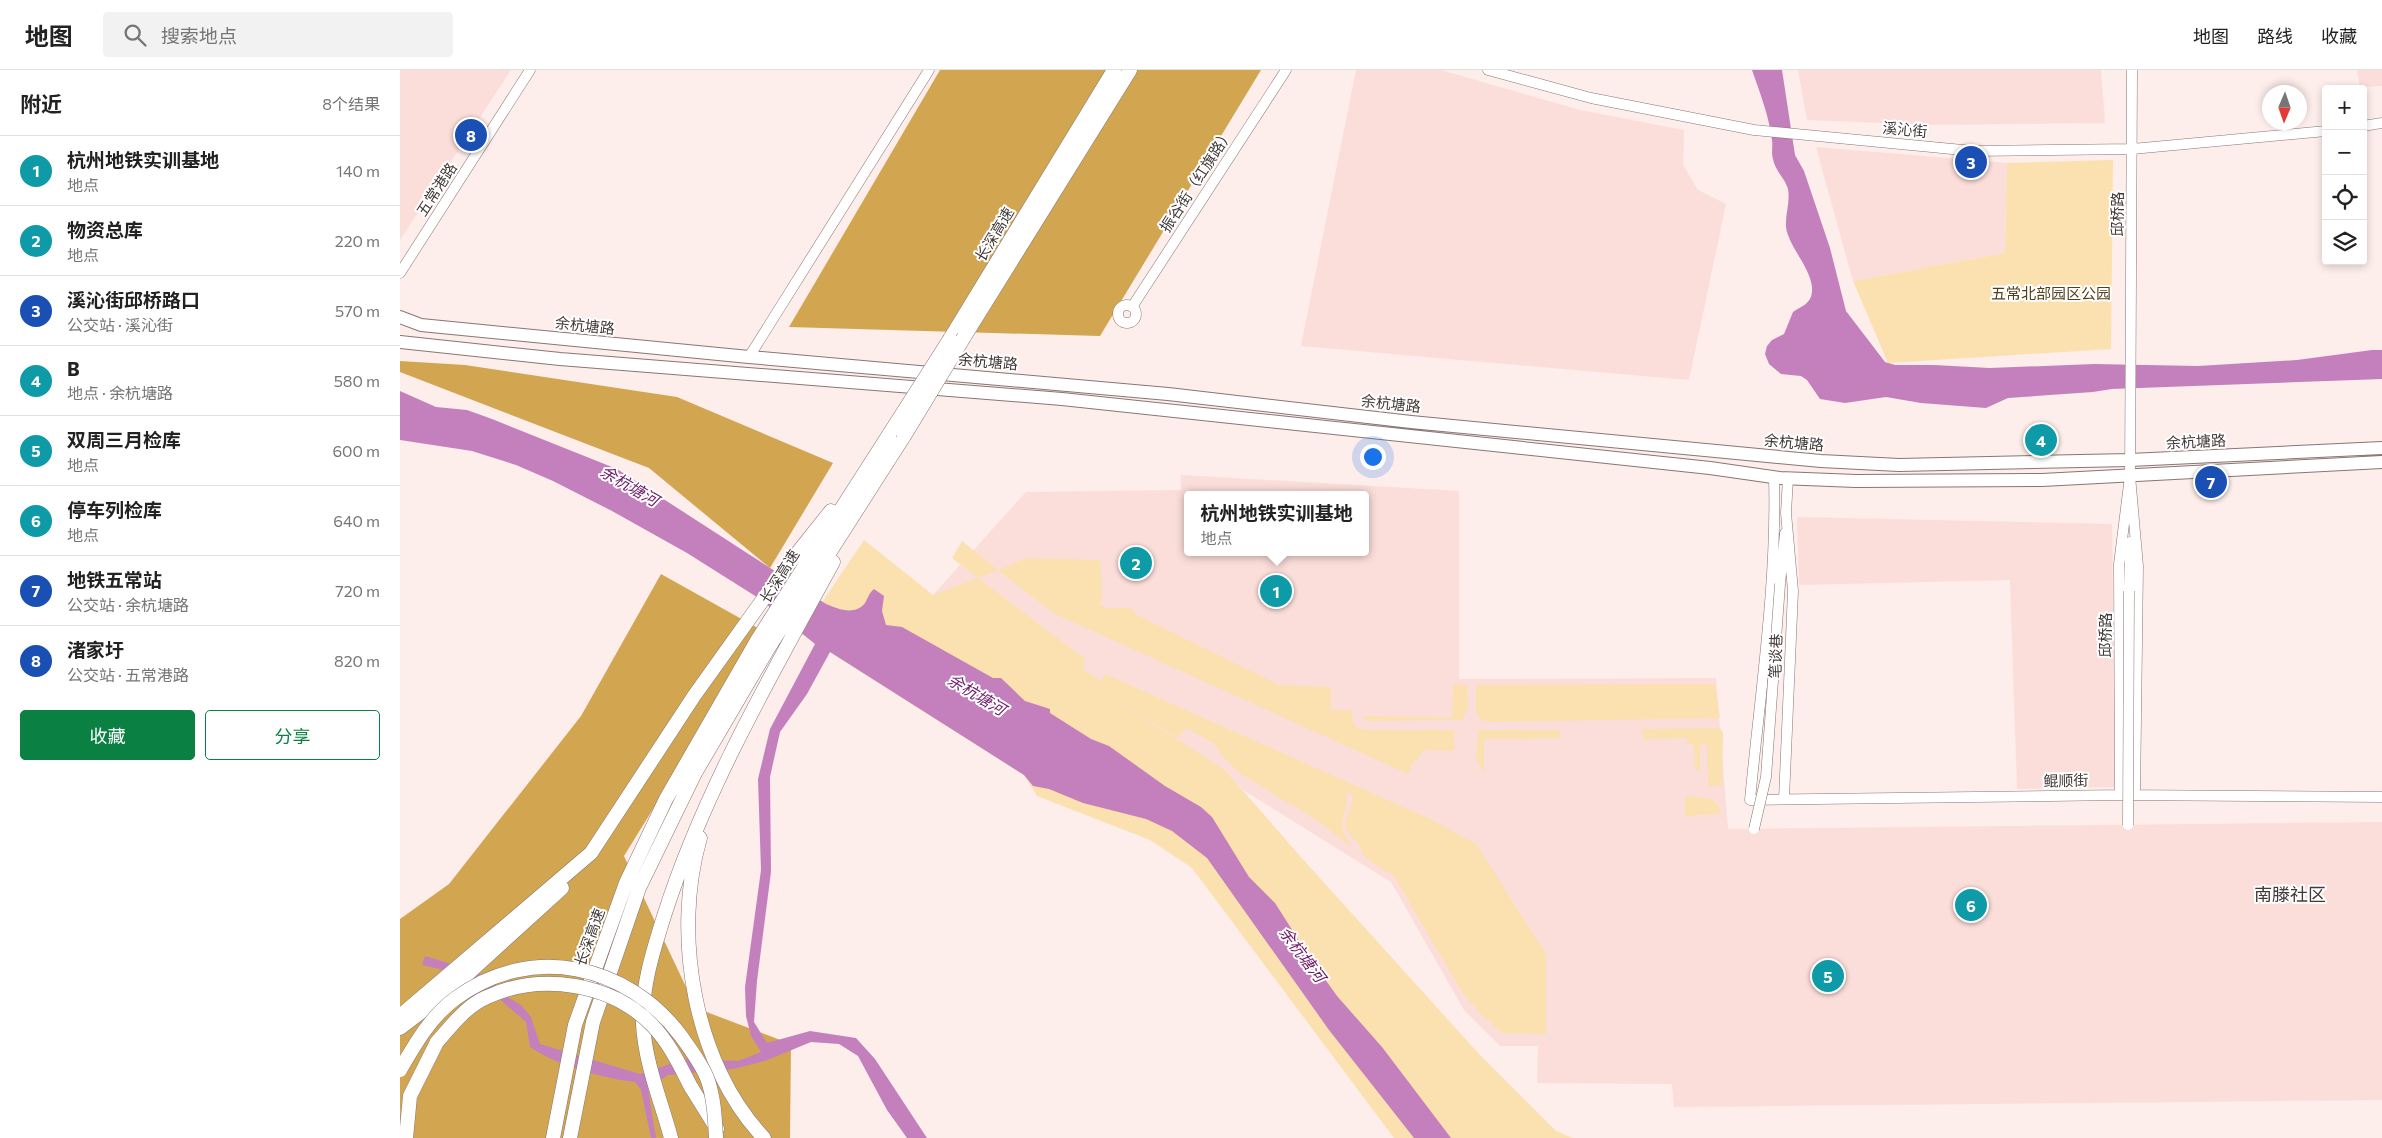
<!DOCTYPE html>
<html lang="zh">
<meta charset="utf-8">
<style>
body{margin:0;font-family:Commissioner,"Noto Sans SC",sans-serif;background:#f2f2f2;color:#222}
.controls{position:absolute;right:15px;top:15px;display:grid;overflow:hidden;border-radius:5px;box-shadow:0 2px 8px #0003}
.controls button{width:45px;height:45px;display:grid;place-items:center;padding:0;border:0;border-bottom:1px solid #e0e0e0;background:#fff;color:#222;font:25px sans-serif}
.compass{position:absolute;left:1862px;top:15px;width:45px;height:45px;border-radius:50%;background:#fff;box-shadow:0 2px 8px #0003;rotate:182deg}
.you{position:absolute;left:972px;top:386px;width:18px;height:18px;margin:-12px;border:4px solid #fff;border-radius:50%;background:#1a73e8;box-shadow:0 0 0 8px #1a73e833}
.badge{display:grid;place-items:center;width:32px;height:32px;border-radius:50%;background:#0b8043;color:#fff;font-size:16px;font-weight:700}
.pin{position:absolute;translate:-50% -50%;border:2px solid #fff;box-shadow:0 1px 5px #0006}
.popup{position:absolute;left:784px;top:421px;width:185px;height:65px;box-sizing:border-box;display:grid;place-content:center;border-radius:5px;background:#fff;filter:drop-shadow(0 1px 4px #0005);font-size:16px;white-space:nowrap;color:#767676}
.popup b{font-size:19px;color:#222}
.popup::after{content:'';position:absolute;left:50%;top:100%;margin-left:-10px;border:10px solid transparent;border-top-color:#fff}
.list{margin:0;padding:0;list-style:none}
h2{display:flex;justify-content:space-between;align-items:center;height:65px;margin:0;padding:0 20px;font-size:21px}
h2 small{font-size:16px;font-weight:400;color:#767676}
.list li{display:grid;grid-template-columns:32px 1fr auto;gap:15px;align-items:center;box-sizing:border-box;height:70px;padding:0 20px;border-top:1px solid #e0e0e0}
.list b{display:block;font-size:19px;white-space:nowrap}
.list p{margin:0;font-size:16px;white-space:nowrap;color:#767676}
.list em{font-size:16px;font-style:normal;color:#767676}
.actions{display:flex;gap:10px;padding:15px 20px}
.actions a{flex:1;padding:11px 0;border:1px solid #0b8043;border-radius:5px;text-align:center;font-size:18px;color:#0b8043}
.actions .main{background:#0b8043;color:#fff}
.icon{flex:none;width:28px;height:28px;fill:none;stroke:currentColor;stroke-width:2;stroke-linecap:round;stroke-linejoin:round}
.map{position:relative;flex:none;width:1982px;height:1068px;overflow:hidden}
header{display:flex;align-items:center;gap:30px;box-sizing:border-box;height:70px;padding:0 25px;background:#fff;border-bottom:1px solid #e0e0e0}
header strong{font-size:24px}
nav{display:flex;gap:28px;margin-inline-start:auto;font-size:18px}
.search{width:350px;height:45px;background:#f2f2f2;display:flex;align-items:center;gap:12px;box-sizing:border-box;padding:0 18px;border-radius:5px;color:#767676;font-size:19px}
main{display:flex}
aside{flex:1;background:#fff}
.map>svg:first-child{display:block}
.built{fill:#fbdeda;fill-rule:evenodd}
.green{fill:#fbe0b0}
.forest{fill:#d2a651}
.water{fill:#c380bc}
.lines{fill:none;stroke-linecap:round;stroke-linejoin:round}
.minor-casing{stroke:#887674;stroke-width:11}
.major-casing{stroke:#887674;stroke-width:14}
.highway-casing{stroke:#887674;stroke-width:15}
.minor{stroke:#fff;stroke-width:10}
.major{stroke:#fff;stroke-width:12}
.highway{stroke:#fff;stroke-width:14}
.minor-bridge-casing{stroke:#887674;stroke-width:11;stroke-linecap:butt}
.highway-bridge-casing{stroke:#887674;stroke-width:15;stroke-linecap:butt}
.minor-bridge{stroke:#fff;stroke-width:10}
.highway-bridge{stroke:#fff;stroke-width:14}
.labels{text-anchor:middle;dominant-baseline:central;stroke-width:4;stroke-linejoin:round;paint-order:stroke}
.street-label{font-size:15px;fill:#423a39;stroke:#fff}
.park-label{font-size:15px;fill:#523f1b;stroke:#fff}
.water-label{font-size:16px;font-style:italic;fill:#6d1d69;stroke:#fff}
.quarter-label{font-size:18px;fill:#423a39;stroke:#fff}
</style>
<header>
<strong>地图</strong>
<div class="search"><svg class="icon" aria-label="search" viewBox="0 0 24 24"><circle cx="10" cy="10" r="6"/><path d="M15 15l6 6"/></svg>搜索地点</div>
<nav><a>地图</a><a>路线</a><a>收藏</a></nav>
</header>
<main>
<aside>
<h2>附近<small>8个结果</small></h2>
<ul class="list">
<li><span class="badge" style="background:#0f9aa8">1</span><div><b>杭州地铁实训基地</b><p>地点</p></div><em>140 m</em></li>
<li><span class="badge" style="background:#0f9aa8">2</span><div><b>物资总库</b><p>地点</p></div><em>220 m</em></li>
<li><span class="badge" style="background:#1a4fb4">3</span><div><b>溪沁街邱桥路口</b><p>公交站 · 溪沁街</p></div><em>570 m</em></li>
<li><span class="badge" style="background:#0f9aa8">4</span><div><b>B</b><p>地点 · 余杭塘路</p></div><em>580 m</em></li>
<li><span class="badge" style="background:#0f9aa8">5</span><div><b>双周三月检库</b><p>地点</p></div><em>600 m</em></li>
<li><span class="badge" style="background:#0f9aa8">6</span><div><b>停车列检库</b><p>地点</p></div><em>640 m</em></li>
<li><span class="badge" style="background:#1a4fb4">7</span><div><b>地铁五常站</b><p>公交站 · 余杭塘路</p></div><em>720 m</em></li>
<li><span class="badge" style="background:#1a4fb4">8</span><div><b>渚家圩</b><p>公交站 · 五常港路</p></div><em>820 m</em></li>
</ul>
<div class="actions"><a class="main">收藏</a><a>分享</a></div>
</aside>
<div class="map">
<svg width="1982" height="1068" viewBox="0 0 1982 1068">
<rect width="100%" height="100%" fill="#fdedeb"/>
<path class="built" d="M0,0h111l-111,170z
M956,0h85l139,40 104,20 -1,35 15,25 28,14 -37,176 -388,-34z
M1398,0h303l4,53 -171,2 -127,-5z
M1957,0h25v16l-22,1z
M1416,77l191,16 -2,90 -152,28z
M781,405l278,16v188l257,-1 12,151 654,-7v278l-708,7 -2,-23 -135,-1 1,-37h-38l-36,-36 -73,-128 -148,-92 -18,-20 -292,-175 93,-103 155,-2zM787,425h178v57h-178z
M1397,447l315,7 3,263 -98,2 -7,-209 -211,5z"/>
<path class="green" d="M1713,90l-2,189 -223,14 -35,-82 152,-28 2,-90z
M464,470l69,55 45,-17 -26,-20 10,-17 36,29 29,-12 73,2 2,40 -3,4 8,4h25l3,6 144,71 52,2v23h21v10l5,8 8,2h89v21l-30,-1 -7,10 -2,-1 -7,15 -355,-161 -55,-43 -20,8 107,81 -2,10 18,12 4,-7 323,144 48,26 70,110v80l-44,-1 -21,-19 -19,-22 -68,-116 -30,-19 -4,-11 -14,-16 -1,-6 7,-21v-9l-5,-2c1,29 -15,29 7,57l-39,-30 -74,-45 -21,-20 -5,-10 -29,-16 -9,10 -78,-48 126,80 74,85 180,199 77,77 17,7h-179l-202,-270 -42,-28 -113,-44 -13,-21 -223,-141z
M1053,614l14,1 1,23 -6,12 -93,1 -5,-2 -1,-3 89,2z
M1315,614l5,34 -231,4 -8,-2 -5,-9v-26z
M1316,658l5,1 2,4 -1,53h-14l-1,-42 -7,1v25h-5l-1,-25 -7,-1v-6l-44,1 -1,-10z
M1078,660h82l1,8 -77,1v34l-8,-15z
M1285,726l27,3 8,9v6l-35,2z"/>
<path class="forest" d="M540,0h321l-161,266 -311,-9z
M0,291l65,4 212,32 156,66 -63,105 -121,-100 -249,-96z
M261,504l102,57 -139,225 72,152 95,36 -1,94h-390v-219l49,-35 132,-168z"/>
<path class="water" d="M1352,0h30l13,85 9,16 26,77 16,63 39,51 10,3h39l56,3 104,-4 104,2 99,-6 75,-10h10v29l-270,10 -19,3 -85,6 -22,10 -65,-5 -35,-6 -41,6 -25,-4 -13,-19 -6,-4 -20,-2 -12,-10 -4,-10 2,-8 5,-6 12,-6 9,-22c11,-7 20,-9 19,-25 -2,-18 -18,-35 -24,-52 -6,-15 3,-30 0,-46 -3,-11 -13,-18 -15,-30 -2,-6 0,-13 -1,-19 -3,-24 -12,-47 -20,-70z
M0,321l36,16 31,3 25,9 125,50 209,135c12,5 29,12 39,-1 3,-5 4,-10 9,-14l10,7 -2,15 4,14 16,2 91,51h8l24,23 25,8v4l41,26 18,7 56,40 36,21 11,10 37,60 26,26 37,58 25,35 45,51 69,91h-37l-85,-108 -122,-172 -35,-27 -26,-12 -63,-16 -34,-14 -16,-3 -9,-11 -194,-123 -23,42 -27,38 -10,45 1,95 -14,109 -3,41 13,21 43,-12 46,7 19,21 52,79h-20l-20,-28 -29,-54 -19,-12 -28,-2 -46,19 -32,8 -65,6 -20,14 8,49h-5l-10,-48 -6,-8c-33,-4 -77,-16 -105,-35l-4,-25 -52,-45 -52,-12 3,-9 53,16 31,26 12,7 10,12 9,27 100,30 45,-15 53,2 23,-9 -10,-16 -5,-20 -1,-29 16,-117 -3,-91 12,-50 45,-85 -55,-45 -73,-46 -75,-42 -59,-30 -37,-16 -44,-14 -72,-11z"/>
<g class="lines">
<g class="minor-casing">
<path id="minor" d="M1088,0l103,28 163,32 219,21 159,-2 194,-18
M1963,56l19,-3
M0,203l130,-203
M718 244a9 9 0 1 1 18 0a9 9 0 1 1-18 0Z
M732,237l154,-237
M349,287l180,-287
M1374,407c3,108 -14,216 -24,323l370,-5 262,2
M1730,412l2,-412
M1378,486l2,28 5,-51
M1729,521l1,-49
M1720,725l-1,-231 11,-88 8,90 -3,229
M1384,729l9,-208 -7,-78 2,-35"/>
</g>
<g class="major-casing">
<path id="major" d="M0,247l21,8 328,32 419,37 243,28 410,39 78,4 231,-5 252,-12
M0,272l160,17 502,40 648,69 70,10 76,3 186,-1 340,-18"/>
</g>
<g class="highway-casing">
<path id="highway" d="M564,267l166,-267
M550,269l164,-269
M300,768c-28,96 -6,227 64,300
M0,946l191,-163 103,-157 93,-130 44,-55
M0,958l51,-39 111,-101
M291,1017l26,42
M6,1068l4,-42 27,-54
M153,1068l22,-113 51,-142 40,-84 92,-160 132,-206
M170,1068l23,-116 46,-134 56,-115 74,-126 135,-211
M271,1068c-10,-37 -26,-75 -28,-114 -2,-37 11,-76 22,-111 40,-124 106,-237 168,-351"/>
</g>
<use href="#minor" class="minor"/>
<use href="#major" class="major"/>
<use href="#highway" class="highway"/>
<g class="minor-bridge-casing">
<path id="minor-bridge" d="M1728,755l1,-234
M1354,759l12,-52 14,-193"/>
</g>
<g class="highway-bridge-casing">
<path id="highway-bridge" d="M490,363l60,-94
M504,366l60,-99
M37,972c15,-17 29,-36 50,-45 54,-25 125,-14 166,29 17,18 27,40 38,61
M0,1000c15,-26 31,-54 56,-72 75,-55 171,-34 225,38 9,13 20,27 26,42 7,18 8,41 9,60"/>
</g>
<use href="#minor-bridge" class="minor-bridge"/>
<use href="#highway-bridge" class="highway-bridge"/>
</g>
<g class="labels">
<g class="street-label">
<text transform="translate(1505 59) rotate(5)">溪沁街</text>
<text transform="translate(796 110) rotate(-57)">振谷街（红旗路）</text>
<text transform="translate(36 119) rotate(-57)">五常港路</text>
<text transform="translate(1717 144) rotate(-90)">邱桥路</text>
<text transform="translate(594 164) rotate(-59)">长深高速</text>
<text transform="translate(185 255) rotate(6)">余杭塘路</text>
<text transform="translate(588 291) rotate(5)">余杭塘路</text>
<text transform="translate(991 333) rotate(6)">余杭塘路</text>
<text transform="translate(1796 371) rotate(-3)">余杭塘路</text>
<text transform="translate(1394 372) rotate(5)">余杭塘路</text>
<text transform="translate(379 506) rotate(-58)">长深高速</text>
<text transform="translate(1705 565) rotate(-90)">邱桥路</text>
<text transform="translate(1375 586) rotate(-88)">笔谈巷</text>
<text transform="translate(1666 710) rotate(-1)">鲲顺街</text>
<text transform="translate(189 867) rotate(-70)">长深高速</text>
</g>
<g class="park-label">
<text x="1651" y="223">五常北部园区公园</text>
</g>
<g class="water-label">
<text transform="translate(230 415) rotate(30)">余杭塘河</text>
<text transform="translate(577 624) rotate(31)">余杭塘河</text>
<text transform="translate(903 884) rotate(53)">余杭塘河</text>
</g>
<g class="quarter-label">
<text x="1890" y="824">南滕社区</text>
</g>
</g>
</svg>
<div class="controls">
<button>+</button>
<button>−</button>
<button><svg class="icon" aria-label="locate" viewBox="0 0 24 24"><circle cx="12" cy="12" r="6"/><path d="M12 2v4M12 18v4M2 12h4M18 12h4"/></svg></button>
<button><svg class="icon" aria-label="layers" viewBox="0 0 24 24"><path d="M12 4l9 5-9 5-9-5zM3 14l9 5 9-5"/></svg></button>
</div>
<svg class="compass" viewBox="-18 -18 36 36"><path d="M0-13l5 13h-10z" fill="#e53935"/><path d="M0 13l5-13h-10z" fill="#767676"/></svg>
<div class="you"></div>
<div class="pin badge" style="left:876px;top:521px;background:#0f9aa8">1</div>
<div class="popup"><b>杭州地铁实训基地</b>地点</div>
<div class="pin badge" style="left:736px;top:493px;background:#0f9aa8">2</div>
<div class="pin badge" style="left:1571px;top:92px;background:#1a4fb4">3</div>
<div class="pin badge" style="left:1641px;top:370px;background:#0f9aa8">4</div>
<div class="pin badge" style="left:1428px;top:906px;background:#0f9aa8">5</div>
<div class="pin badge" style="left:1571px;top:835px;background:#0f9aa8">6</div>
<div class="pin badge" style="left:1811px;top:412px;background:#1a4fb4">7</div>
<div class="pin badge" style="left:71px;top:65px;background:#1a4fb4">8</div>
</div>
</main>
